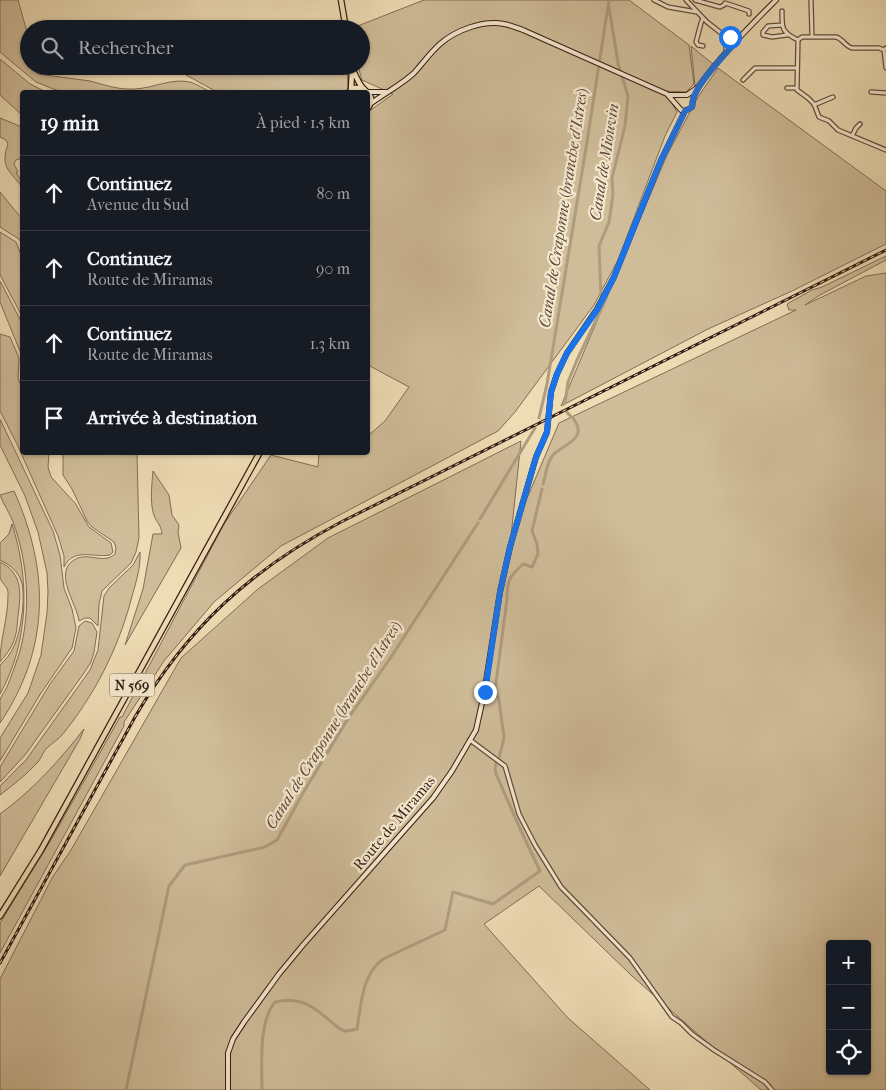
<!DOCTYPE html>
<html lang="fr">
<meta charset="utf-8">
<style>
body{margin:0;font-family:"IM FELL French Canon",serif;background:#20242c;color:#f1f3f6}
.controls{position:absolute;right:15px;bottom:15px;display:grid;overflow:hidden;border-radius:5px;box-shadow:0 1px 4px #0004}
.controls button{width:45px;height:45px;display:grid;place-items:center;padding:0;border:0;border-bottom:1px solid #363941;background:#171b24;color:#f1f3f6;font:25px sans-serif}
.stop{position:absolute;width:15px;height:15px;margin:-11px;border:4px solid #1a73e8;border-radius:50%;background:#fff}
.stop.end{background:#1a73e8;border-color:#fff;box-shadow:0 1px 5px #0008}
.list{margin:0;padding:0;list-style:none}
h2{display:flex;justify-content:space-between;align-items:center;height:65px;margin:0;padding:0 20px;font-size:21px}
h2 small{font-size:16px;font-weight:400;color:#9ea1a6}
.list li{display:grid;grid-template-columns:32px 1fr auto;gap:15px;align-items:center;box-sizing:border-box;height:75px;padding:0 20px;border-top:1px solid #363941}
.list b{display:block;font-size:19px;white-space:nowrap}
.list p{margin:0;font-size:16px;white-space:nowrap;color:#9ea1a6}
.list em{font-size:16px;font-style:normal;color:#9ea1a6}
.icon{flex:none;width:28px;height:28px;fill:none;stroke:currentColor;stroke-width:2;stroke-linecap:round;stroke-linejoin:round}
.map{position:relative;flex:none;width:886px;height:1090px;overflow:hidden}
.search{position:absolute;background:#171b24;box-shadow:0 1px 4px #0004;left:20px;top:20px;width:350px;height:55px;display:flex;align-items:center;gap:12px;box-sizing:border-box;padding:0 18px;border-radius:28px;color:#9ea1a6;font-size:19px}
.panel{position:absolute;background:#171b24;box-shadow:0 1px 4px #0004;left:20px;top:90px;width:350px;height:365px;border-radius:5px}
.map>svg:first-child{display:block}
.green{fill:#cfbc99;stroke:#826c56;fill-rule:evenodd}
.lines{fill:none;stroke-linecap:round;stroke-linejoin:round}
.canal{stroke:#af9b7e;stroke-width:3}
.street-casing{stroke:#644d3b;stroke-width:5.5}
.secondary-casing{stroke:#361d12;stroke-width:6}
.primary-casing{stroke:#361d12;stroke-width:7}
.street{stroke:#f4e8cf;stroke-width:3}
.secondary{stroke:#f4e8cf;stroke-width:4}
.primary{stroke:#eedcb5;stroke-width:4.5}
.rail-casing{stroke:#361d12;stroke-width:3}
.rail{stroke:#f4e8cf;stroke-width:1;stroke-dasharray:4;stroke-linecap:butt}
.route{stroke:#1a73e8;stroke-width:6}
.labels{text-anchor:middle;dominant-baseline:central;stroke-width:4.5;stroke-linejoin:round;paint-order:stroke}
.shield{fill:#f4e8cf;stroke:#6f5a4b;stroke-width:1}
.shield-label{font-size:14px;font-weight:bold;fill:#361d12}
.street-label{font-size:15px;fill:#361d12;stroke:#f4e8cf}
.water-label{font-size:16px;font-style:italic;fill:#604938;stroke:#f4e8cf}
</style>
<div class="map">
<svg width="886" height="1090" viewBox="0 0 886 1090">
<rect width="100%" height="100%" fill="#eedcb5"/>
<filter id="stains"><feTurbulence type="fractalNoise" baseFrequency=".004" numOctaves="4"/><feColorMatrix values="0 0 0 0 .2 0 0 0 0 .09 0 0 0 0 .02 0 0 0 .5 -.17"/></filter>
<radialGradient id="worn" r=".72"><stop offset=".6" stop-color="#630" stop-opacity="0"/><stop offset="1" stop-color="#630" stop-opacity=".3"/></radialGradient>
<path class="green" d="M0,0h18l11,39v27h7l2,8 52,7c15,4 29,9 45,8 19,-1 36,-11 55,-7 7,2 14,7 21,10h-141l-14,-2 -20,-8 -36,-30z
M424,0h205l60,45 5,39 -8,8 -22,-1 -2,2 8,7 7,12 -12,24 -47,124 -24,45 -79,107 -17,19 -217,115 -67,56 -50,59 -40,61v4l-124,227v-30l51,-83 69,-123h2l102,-193 47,-69 47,12 1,-14 49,-1 1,-17 16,-14 24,-34 -41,-22v-253l25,-18 -31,-14 -4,-14h3v-37h-6v-2z
M691,46l22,18 -18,22z
M0,59l30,25 16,8h-24v23l-22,-20z
M226,66h46l14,8 2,-6 12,-2h47l1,23 -3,3h-128l-31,-17z
M718,68l168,123v53l-94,47 -84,38 -147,77 106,-251 31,-58z
M0,118l22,9v31l-6,2 -2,4 4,8 -2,1 6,8v6c-13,-17 -22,-20 -14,-43l-2,-4 -6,-3z
M0,192l22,27v25l-3,-5 -19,-12z
M0,232l16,10 6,15v59l-22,-41z
M886,256v4l-66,35 -15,10 61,-29 20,-3v817h-125l-129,-114 -93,-90 -55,38 84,94 82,72h-650v-111l52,-101 19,-28 110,-192 77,-69 70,-51 193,-97 -10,95 48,-113 237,-113h-7l-2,-6 25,-14 10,-3zM830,944h37v127h-37z
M0,281l22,42v58v-25l-22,-54z
M0,334l10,3 9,21 -1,20 4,10v64l27,1 -1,14 3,10 24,26 14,24 22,16 2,9 -3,3c-17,3 -36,-8 -46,12v-11l-6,-20 -41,-92 -17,-33z
M0,419l53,112 7,24 4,33 8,21 4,19 -4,20 -31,45 -41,68v-23l28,-45 13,-38 6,-42 1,-21 -1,-19 -9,-41 -13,-36 -25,-51z
M137,452l2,86 -3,14 -5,11 -29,28 -3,13 -1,22 -8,-8h-5l-6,3c-2,-17 -26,-48 -5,-61 13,-9 30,5 41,-6l1,-6 -2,-6 -22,-15 -5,-6 -15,-32 -9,-14v-22z
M153,471l16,24 3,20 7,10 -1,7 3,16 -56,97 18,-56 10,-55h9c-1,-11 -7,-12 -9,-22 -3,-13 -1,-29 0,-41z
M14,491c36,80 36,158 -14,232 0,-7 0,-16 0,-23 1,-4 5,-9 7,-13 5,-12 9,-24 13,-36 11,-42 8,-89 -7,-129 -3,-9 -10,-18 -13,-27z
M12,524c18,56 17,118 -12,170v-29c6,-5 11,-12 14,-19 7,-14 13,-54 6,-68 -4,-9 -12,-14 -20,-18v-17l9,-9z
M140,552c1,16 -5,33 -9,48 -13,49 -37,96 -69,135 -5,6 -12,9 -17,15 -3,4 -4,9 -8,13 -11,12 -24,22 -37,32v-9l26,-26 64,-90 8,-20 6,-54 5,-8 24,-23z
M0,562c23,11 21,32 18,54 -1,9 -1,18 -5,27 -3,7 -8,13 -13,19 0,-23 8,-43 8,-67 1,-8 -5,-10 -8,-17 0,-4 0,-12 0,-16z
M85,621l7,2 5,9 -3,20 -3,10 -7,11 -59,82 -25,27v-15l50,-83 24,-33 5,-25z
M84,729l-4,10 -80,137v-62c32,-23 60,-54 84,-85z"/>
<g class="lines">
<path class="canal" d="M601,296l-2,-50 10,-24 4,-27 -1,-17 13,-52 3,-30 -10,-33 -9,-56
M565,403l3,-21 9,-22 29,-61
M539,418l8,-34 40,-242 22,-142
M543,484c3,-9 4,-24 11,-30 9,-9 33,-15 21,-33 -2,-4 -6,-5 -8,-9
M480,519l55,-91
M499,758l5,-20 -5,-38 -4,-10 12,-91c0,-19 2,-22 16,-35l9,3 6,-13 -1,-10 -5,-13 10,-42
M126,1090l43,-204 16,-21 80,-18 12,-7 26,-47 46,-76 40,-57 89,-137
M262,1090c0,-25 -4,-67 13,-88 23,-6 37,3 54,18 5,4 9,9 16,11 4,0 8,-1 12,-2 4,-24 5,-55 26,-70l62,-29 8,-38 40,12 47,-33 -18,-38 -26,-59 -1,-5 1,-6"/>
<g class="street-casing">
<path id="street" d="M654,0l14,7 29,5
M686,0l21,22 14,11
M695,0l25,7 4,-2 1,-2 24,8v3
M811,0l1,37
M782,11c0,17 -1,21 16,29
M703,18l-2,5 -5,19 2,3 5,1
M782,25l-14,1 -5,6v3l9,2 15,-2
M798,40l-1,50 11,8 6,6 5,13 10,4 9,9 48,20
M798,40l4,-3h34c7,2 9,9 16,11h27l5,2
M886,48l-2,2 2,18
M726,53v-13l-5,-7 16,8
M743,80l12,-12h41
M787,88h9
M871,92l15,1
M814,105l19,-8
M852,136l4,-8 4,-4
M470,740l35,26 14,48 16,31 26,42 69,71 42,59 9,6 11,11 22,16 51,32 7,8"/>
</g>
<g class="secondary-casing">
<path id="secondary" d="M369,92h18
M669,95h18l10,-7
M370,104c15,-11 31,-19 44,-31 9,-10 16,-20 26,-29 16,-14 43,-24 64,-20 6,1 13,4 19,6l144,64 14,16 4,1
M685,111l7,-4c1,-2 0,-5 1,-7 3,-21 66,-83 83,-100
M228,1090v-37l5,-14 11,-17 35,-48 24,-29 130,-147 19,-27 24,-41 8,-36 16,-102 10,-45 26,-90 11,-25 4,-40 6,-18 10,-21 30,-44 17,-32 47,-117 24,-49"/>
</g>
<g class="primary-casing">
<path id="primary" d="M341,0l5,29
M352,68c3,6 6,14 10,19 7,8 13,9 6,21
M351,90l1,-20
M349,92l5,-4h8
M0,916l41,-66 219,-398"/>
</g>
<use href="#street" class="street"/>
<use href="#secondary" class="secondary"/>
<use href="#primary" class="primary"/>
<g class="rail-casing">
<path id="rail" d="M0,963l135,-246c52,-89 115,-147 206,-195l545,-272"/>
</g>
<use href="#rail" class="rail"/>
</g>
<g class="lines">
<path class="route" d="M485,692l15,-100 10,-45 26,-90 11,-25 4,-40 6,-18 10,-21 30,-43 17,-33 47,-117 24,-49 7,-4c1,-2 0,-5 1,-7 3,-16 33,-47 44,-59l-7,-4"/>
</g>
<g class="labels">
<rect class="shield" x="109.5" y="673.5" width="45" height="23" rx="4"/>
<g class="shield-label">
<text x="132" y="685">N 569</text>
</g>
<g class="street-label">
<text transform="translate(394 823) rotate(-50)">Route de Miramas</text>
</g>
<g class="water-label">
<text transform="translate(604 162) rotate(-81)">Canal de Miouvin</text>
<text transform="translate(563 208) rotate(-81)">Canal de Craponne (branche d'Istres)</text>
<text transform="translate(333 725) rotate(-58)">Canal de Craponne (branche d'Istres)</text>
</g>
</g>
<rect width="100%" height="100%" filter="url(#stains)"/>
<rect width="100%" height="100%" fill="url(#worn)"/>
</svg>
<div class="controls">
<button>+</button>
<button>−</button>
<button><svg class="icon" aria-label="locate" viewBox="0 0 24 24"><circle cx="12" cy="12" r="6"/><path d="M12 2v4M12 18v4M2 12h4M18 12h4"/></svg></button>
</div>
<div class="stop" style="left:730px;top:37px"></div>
<div class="stop end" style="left:485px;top:692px"></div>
<div class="search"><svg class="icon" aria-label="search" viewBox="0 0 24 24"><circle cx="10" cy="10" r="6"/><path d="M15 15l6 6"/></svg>Rechercher</div>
<section class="panel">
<h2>19 min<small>À pied · 1.5 km</small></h2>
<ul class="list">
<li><svg class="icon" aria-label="ahead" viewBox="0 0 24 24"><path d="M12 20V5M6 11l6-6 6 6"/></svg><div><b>Continuez</b><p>Avenue du Sud</p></div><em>80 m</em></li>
<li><svg class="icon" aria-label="ahead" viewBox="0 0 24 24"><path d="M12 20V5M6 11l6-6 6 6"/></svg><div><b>Continuez</b><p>Route de Miramas</p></div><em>90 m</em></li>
<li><svg class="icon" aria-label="ahead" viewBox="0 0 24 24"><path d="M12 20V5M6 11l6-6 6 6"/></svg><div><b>Continuez</b><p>Route de Miramas</p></div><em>1.3 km</em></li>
<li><svg class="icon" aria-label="arrive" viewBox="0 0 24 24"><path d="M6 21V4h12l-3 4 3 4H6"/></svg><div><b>Arrivée à destination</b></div></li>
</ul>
</section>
</div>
